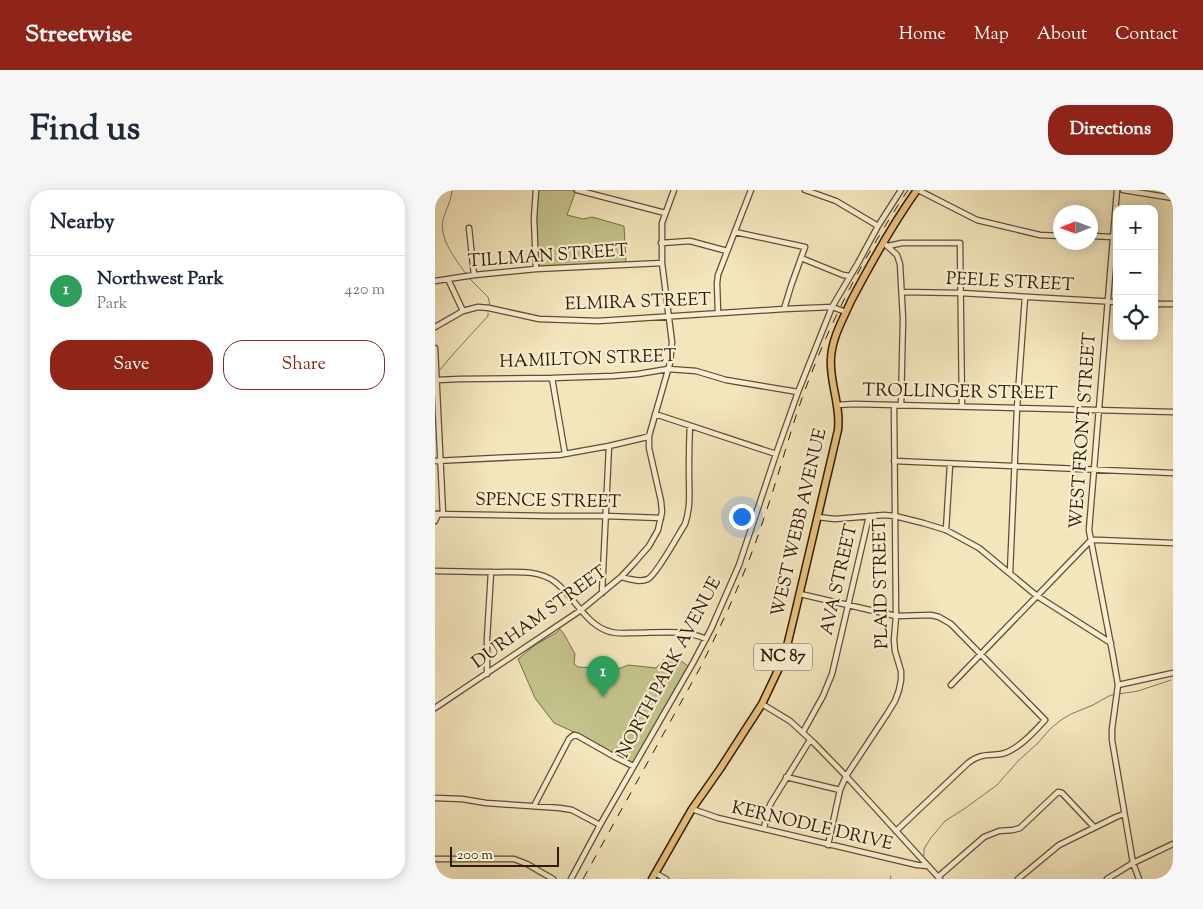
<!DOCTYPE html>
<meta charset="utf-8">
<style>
body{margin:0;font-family:"Sorts Mill Goudy",serif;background:#f6f6f7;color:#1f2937}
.controls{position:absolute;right:15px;top:15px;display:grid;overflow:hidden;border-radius:10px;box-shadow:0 2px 12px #0003}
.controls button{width:45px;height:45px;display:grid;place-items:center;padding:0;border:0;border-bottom:1px solid #e0e1e3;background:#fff;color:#1f2937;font:25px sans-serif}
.compass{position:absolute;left:618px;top:15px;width:45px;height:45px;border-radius:50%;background:#fff;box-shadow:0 2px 12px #0003;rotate:269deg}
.scale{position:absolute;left:15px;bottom:12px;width:109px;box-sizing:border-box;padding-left:5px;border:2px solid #301c02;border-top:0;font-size:14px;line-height:18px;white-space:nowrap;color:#301c02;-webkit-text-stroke:4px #f7eed3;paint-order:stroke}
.you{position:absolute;left:306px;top:326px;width:18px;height:18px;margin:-12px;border:4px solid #fff;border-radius:50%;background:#1a73e8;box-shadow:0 0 0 8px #1a73e833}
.badge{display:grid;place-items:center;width:32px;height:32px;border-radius:50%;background:#8f2418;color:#fff;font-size:16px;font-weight:700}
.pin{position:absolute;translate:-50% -41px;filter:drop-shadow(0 1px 2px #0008)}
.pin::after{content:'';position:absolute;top:26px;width:18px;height:15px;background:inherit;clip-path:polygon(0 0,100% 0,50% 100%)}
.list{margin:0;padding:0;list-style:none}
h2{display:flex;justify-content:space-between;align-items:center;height:65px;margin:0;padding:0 20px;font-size:21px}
h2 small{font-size:16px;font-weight:400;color:#747a83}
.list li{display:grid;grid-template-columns:32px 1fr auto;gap:15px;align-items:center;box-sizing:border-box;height:70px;padding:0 20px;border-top:1px solid #e0e1e3}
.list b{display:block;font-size:19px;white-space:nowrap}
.list p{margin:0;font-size:16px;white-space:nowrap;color:#747a83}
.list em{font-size:16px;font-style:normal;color:#747a83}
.actions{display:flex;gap:10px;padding:15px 20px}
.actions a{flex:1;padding:11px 0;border:1px solid #8f2418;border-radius:20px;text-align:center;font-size:18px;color:#8f2418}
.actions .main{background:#8f2418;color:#fff}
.icon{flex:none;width:28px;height:28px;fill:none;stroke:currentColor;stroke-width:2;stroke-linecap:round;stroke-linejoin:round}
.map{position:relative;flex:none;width:738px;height:689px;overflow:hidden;border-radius:20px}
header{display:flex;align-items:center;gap:30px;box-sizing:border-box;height:70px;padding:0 25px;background:#8f2418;color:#fff}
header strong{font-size:24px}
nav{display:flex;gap:28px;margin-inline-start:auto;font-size:18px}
.intro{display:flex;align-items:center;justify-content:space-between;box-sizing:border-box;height:120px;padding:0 30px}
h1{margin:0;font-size:35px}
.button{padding:12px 22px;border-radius:20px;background:#8f2418;color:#fff;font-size:18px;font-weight:700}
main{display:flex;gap:30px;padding:0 30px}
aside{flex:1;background:#fff;border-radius:20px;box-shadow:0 2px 12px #0003}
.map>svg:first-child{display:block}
.green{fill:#c3c28b;stroke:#7a6f46}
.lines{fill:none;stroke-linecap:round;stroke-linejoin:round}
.stream{stroke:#747c72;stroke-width:1}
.minor-casing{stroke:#614e30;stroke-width:7}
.highway-casing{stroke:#301c02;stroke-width:9}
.minor{stroke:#f7eed3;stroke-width:4.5}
.highway{stroke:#eac27e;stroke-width:6}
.rail{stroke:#301c02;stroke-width:1;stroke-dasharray:9 9;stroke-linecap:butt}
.labels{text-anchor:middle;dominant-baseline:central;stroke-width:4.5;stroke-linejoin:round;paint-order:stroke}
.shield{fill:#f7eed3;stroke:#6c5b41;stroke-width:1}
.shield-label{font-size:16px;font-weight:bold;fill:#301c02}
.street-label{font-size:18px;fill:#301c02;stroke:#f7eed3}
</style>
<header>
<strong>Streetwise</strong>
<nav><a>Home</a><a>Map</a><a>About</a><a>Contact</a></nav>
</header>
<div class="intro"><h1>Find us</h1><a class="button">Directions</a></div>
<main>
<aside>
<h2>Nearby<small></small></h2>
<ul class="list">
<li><span class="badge" style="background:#2e9e5b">1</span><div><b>Northwest Park</b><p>Park</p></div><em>420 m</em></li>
</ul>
<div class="actions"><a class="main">Save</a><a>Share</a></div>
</aside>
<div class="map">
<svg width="738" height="689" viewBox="0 0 738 689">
<rect width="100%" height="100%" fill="#f3e5bc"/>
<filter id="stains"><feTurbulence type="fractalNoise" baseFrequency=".004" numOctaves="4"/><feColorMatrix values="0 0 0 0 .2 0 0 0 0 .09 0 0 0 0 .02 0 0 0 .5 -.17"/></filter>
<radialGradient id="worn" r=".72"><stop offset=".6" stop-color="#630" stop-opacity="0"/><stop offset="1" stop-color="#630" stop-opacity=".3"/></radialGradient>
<path class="green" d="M103,0h34l3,3 -8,22 16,4 9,-2 32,9 2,37 -85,4 -3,-2 -2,-48z
M125,439l4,5 11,20 -1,10 4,3 40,2 10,-4 28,3 11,-12 10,2 11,8 -56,99 -56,-32 -22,-10 -19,-25 -17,-39 17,-14 21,-12z"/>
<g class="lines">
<path class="stream" d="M17,0c-1,12 -6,19 -9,30 -4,20 13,39 23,54
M33,87l20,20 2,8
M4,181l16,-19 33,-36v-3
M684,504l19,-3 33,-11
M489,666v-7l6,-10 15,-18 19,-12 33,-24 21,-24 20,-18 12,-14 11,-9 10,-6 22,-9 16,-9 6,-2
M455,689l1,-3"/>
<g class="minor-casing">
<path id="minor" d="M101,0l-2,28 2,51
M142,0l88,23
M370,0l31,11 42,25
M483,0l59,30 63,15 21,1
M682,0l-28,340 24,126 5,29 -6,44v11l21,123 6,16
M688,0l50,8
M34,38l5,47
M300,42l70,15 -14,39 -7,23
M656,46l22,1
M226,53l29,-2 37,10
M451,55l11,10 3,9 3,55 -2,86
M453,56l14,-3h58l2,164
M366,68l42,17 7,1
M13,89l15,32
M0,91l39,-6 62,-6 126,-6
M467,102l59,1 156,9
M719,114h19
M283,123l-1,-30 1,-8 33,-85
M0,137l28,-16 15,-4 11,1 50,11 59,2 186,-12 48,-2 14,5
M0,158l8,166
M117,188l13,76
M2,190l23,-1 92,-1 61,-2 25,-2 30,-5 28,2 30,9 72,12
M402,215l17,-1 319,8
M220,224l121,40
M0,271l124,-6 50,-9 34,-8 6,-2
M459,271l279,12
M0,324l114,2h57l55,2
M382,327l18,2 49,-4 11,1 28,7 23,7 33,18 58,48 74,47
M0,331l3,-7
M511,340l4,-66
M0,381c18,0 36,1 53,1 22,1 49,-4 67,10 20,15 31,44 56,50 7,2 16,1 23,1 23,0 50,-4 72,6
M575,383l7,-165 8,-111
M186,387c8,2 19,6 27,2 9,-5 30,-44 37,-55 6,-17 4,-33 4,-51 0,-15 0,-31 1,-47
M167,403l7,-147
M365,404l96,22 35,-1 8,2 12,7 94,96c-10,11 -28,31 -44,34 -14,2 -20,-1 -33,9l-72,68
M52,484v-35l4,-67
M516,495l140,-145h8l74,3
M683,495l55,-12
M327,514l28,17 24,22 32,33 94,103
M0,518l146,-98 40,-33 14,-15 14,-16 9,-16 4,-18 -1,-11 -12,-53v-12l21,-73 2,-21 -10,-79v-40l12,-33
M368,542l20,-36 9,-22 37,-158
M351,587l54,13
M0,608l27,1 24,4 74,5 12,2 28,15
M99,616l35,-67 5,-4 4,1 37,21 18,9
M257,619l26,9 199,47 11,1
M329,639l3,-17 4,-9 39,-63
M393,655l12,-55 6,-14 41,-62 8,-13 4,-11 2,-10v-9l-6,-20 -1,-11 2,-24 -2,-210
M0,669h79l13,5 26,15
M220,683l11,6
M503,687l46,-40 15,-6 14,-1 7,-2 38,-36 4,1 32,34
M136,689l29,-54 93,-162 18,-34 28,-64 37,-111 22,-62 34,-85 26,-44 20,-37 23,-36
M583,689l41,-34 57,-28 8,-3
M672,689l26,-16 40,-19"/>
</g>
<g class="highway-casing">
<path id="highway" d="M217,689l40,-70 28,-40 42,-65 18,-38 7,-20 8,-33 43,-183c3,-25 -9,-48 -7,-72 1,-20 12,-39 20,-57 20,-38 41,-76 66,-111"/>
</g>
<use href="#minor" class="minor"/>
<use href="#highway" class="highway"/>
<path class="rail" d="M148,689l117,-211c25,-50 48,-100 65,-153 16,-46 27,-93 45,-138 25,-66 59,-128 98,-187"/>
</g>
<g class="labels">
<rect class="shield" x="319" y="453.5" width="58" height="27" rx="4"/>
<g class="shield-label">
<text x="348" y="467">NC 87</text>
</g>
<g class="street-label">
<text transform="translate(113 67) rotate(-4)">TILLMAN STREET</text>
<text transform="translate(575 93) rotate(3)">PEELE STREET</text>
<text transform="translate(203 113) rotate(-2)">ELMIRA STREET</text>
<text transform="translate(153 170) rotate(-2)">HAMILTON STREET</text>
<text transform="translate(525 203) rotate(1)">TROLLINGER STREET</text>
<text transform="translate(649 241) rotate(-86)">WEST FRONT STREET</text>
<text transform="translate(113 312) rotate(1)">SPENCE STREET</text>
<text transform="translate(365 333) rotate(-77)">WEST WEBB AVENUE</text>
<text transform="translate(405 390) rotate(-77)">AVA STREET</text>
<text transform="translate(447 394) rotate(-91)">PLAID STREET</text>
<text transform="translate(105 428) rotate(-36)">DURHAM STREET</text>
<text transform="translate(235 478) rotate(-62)">NORTH PARK AVENUE</text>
<text transform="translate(377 637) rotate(13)">KERNODLE DRIVE</text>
</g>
</g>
<rect width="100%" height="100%" filter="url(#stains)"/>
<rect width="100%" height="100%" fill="url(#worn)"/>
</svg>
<div class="controls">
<button>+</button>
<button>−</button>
<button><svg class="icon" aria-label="locate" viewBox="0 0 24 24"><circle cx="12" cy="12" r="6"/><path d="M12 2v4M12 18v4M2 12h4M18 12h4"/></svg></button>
</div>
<svg class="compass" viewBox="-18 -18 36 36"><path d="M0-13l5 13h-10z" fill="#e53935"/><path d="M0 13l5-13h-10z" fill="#747a83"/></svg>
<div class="scale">200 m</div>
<div class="you"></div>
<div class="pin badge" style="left:168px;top:507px;background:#2e9e5b">1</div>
</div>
</main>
